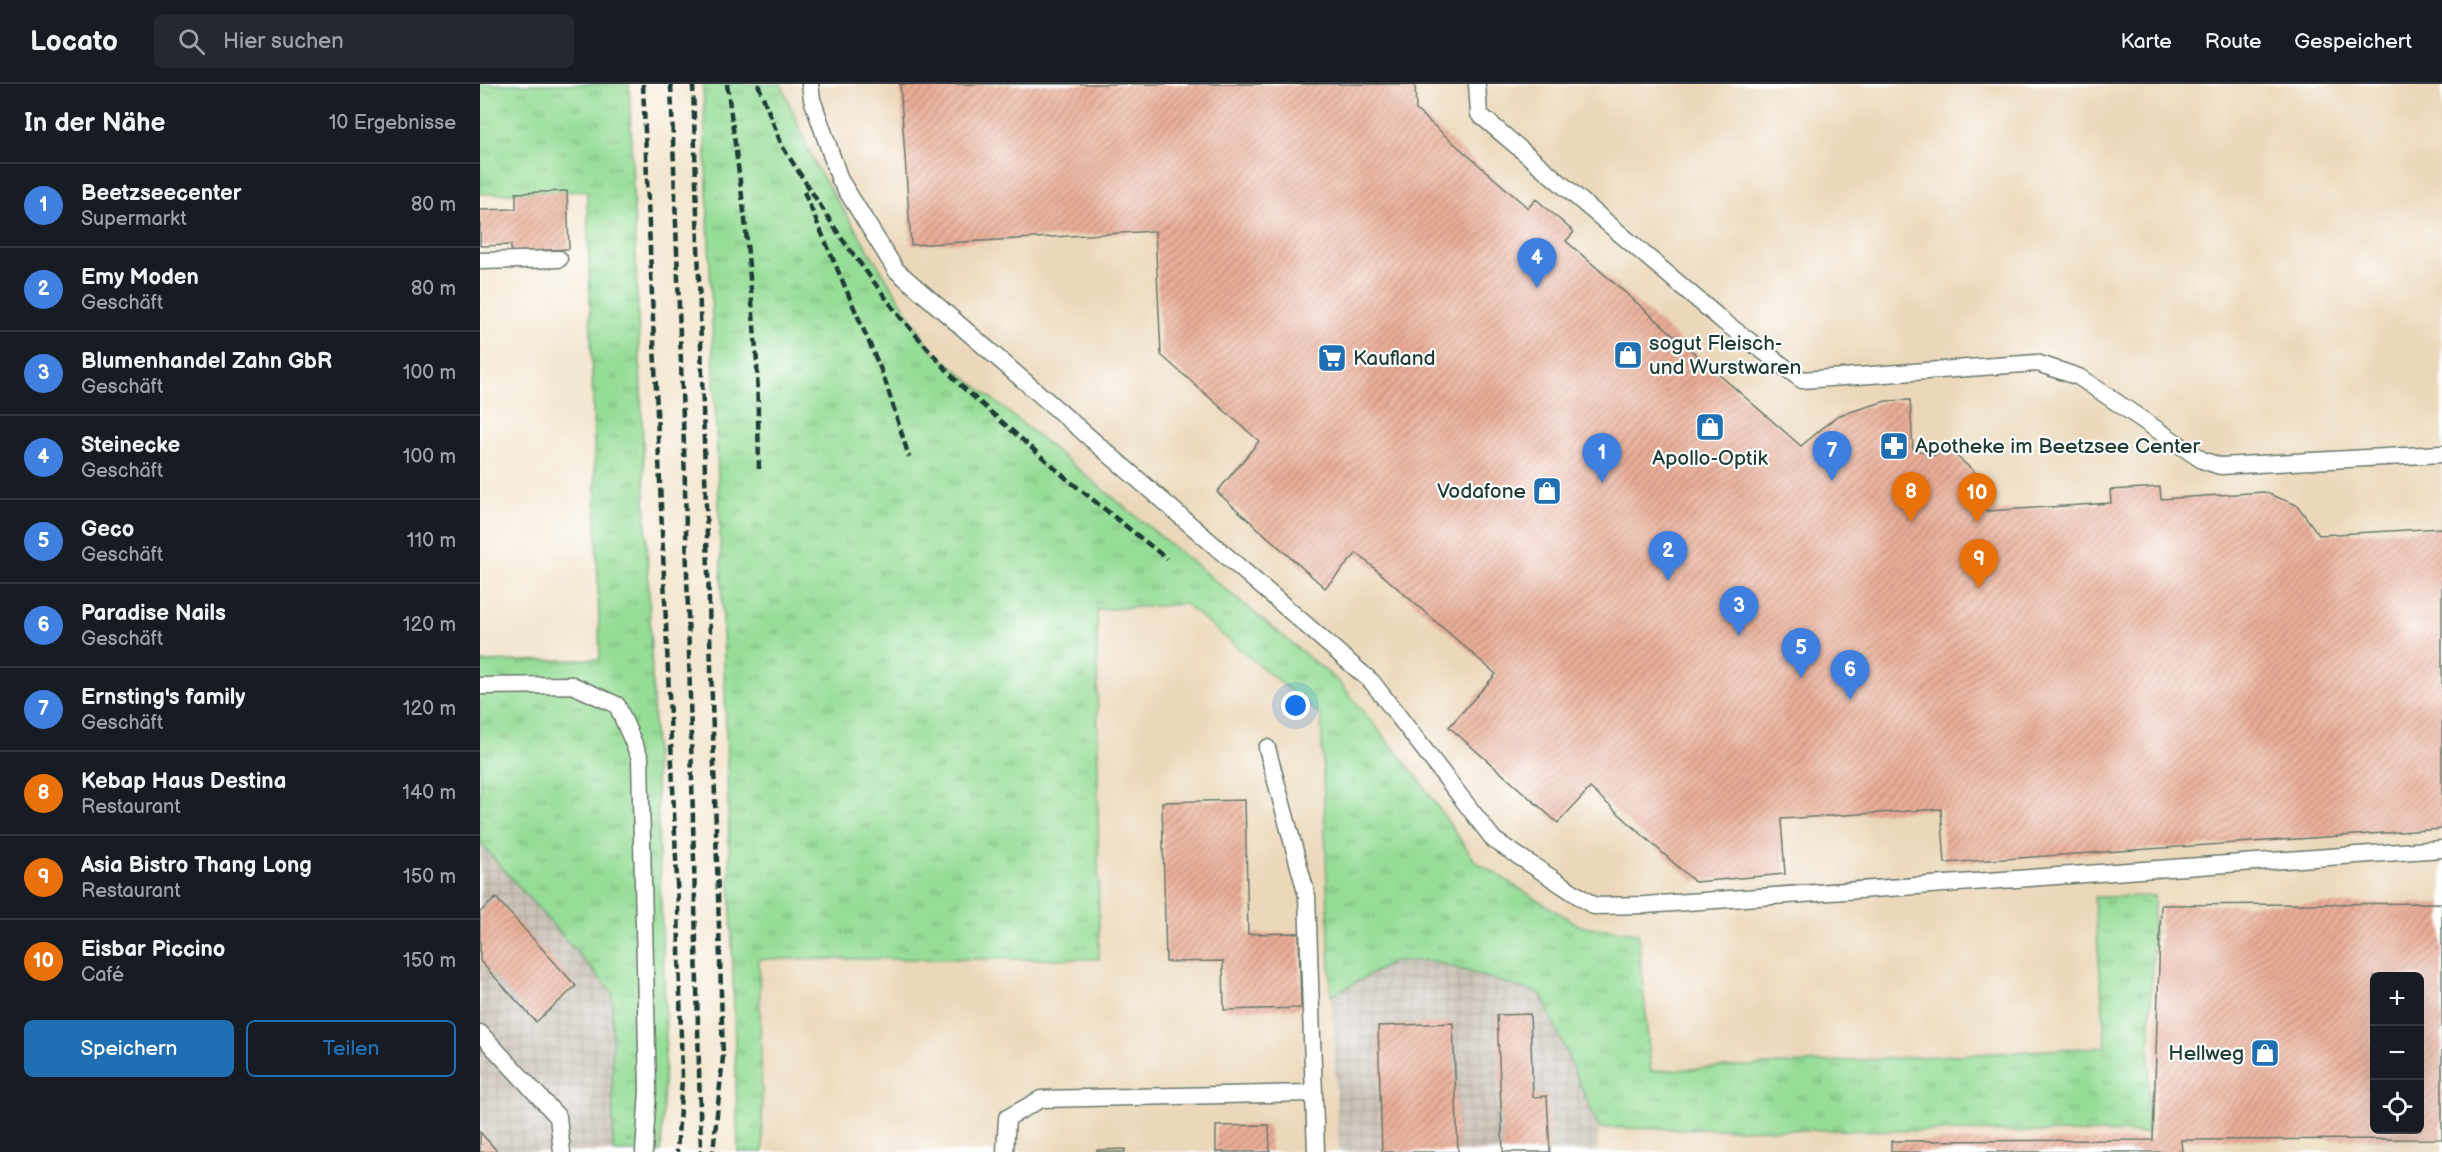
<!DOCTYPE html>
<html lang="de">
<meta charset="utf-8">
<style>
body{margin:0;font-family:"Balsamiq Sans",sans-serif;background:#242831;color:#f1f3f6}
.controls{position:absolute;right:18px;bottom:18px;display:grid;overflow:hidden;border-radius:9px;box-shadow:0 6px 24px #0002}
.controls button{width:54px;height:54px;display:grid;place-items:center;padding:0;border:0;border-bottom:2px solid #363941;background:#171b24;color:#f1f3f6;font:30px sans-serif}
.you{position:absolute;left:816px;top:622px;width:21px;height:21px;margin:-15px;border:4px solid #fff;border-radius:50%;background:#1a73e8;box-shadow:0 0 0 9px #1a73e833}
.badge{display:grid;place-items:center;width:39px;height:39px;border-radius:50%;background:#1f6fb2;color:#fff;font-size:20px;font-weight:700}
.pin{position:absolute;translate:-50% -50px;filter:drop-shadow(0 2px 3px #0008)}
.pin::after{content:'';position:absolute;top:32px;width:21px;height:18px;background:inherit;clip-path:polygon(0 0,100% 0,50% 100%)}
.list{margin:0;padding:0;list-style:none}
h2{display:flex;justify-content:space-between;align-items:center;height:78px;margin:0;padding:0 24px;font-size:26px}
h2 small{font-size:20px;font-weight:400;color:#9ea1a6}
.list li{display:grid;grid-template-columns:39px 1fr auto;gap:18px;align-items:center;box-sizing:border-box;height:84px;padding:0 24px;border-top:2px solid #363941}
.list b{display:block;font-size:22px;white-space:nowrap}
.list p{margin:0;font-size:20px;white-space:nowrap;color:#9ea1a6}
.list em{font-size:20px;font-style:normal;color:#9ea1a6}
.actions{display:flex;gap:12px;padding:18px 24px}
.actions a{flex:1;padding:14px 0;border:2px solid #1f6fb2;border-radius:9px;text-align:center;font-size:21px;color:#1f6fb2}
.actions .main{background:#1f6fb2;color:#fff}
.icon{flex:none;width:33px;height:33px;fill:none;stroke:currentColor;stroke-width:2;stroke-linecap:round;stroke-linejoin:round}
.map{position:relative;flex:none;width:1962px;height:1068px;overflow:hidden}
header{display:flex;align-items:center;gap:36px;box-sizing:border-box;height:84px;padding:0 30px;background:#171b24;border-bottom:2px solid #363941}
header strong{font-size:28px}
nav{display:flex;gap:33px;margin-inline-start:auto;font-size:21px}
.search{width:420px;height:54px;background:#242831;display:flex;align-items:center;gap:15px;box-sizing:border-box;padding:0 21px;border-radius:9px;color:#9ea1a6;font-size:22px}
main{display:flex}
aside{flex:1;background:#171b24}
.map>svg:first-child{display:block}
.built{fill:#ebd8ba;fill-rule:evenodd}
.industrial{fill:url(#industrial-grid)}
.grass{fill:url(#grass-tufts);stroke:#5a8d66;stroke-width:1.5}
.building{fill:url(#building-hatch);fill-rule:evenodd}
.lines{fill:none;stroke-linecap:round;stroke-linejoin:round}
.lane-casing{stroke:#6a786b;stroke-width:19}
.lane{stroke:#fff;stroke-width:16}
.rail{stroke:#1f3d34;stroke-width:4.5;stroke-dasharray:9 4.5;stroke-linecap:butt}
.labels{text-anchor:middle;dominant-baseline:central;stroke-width:4.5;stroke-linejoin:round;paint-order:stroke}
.poi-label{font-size:21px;fill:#1f3d34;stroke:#fff;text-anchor:start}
</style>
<header>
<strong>Locato</strong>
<div class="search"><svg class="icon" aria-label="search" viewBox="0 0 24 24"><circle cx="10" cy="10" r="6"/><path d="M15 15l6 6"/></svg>Hier suchen</div>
<nav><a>Karte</a><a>Route</a><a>Gespeichert</a></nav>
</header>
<main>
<aside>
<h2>In der Nähe<small>10 Ergebnisse</small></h2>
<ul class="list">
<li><span class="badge" style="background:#3f7fe0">1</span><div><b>Beetzseecenter</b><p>Supermarkt</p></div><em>80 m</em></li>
<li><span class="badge" style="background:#3f7fe0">2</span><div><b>Emy Moden</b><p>Geschäft</p></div><em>80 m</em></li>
<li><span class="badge" style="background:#3f7fe0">3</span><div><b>Blumenhandel Zahn GbR</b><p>Geschäft</p></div><em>100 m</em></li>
<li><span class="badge" style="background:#3f7fe0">4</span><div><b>Steinecke</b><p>Geschäft</p></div><em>100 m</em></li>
<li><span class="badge" style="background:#3f7fe0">5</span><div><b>Geco</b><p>Geschäft</p></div><em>110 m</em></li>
<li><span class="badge" style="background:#3f7fe0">6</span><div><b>Paradise Nails</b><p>Geschäft</p></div><em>120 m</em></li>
<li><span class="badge" style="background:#3f7fe0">7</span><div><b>Ernsting's family</b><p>Geschäft</p></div><em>120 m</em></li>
<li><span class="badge" style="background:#e8710a">8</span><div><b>Kebap Haus Destina</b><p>Restaurant</p></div><em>140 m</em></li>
<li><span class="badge" style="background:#e8710a">9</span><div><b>Asia Bistro Thang Long</b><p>Restaurant</p></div><em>150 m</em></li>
<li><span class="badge" style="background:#e8710a">10</span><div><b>Eisbar Piccino</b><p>Café</p></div><em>150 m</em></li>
</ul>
<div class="actions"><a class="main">Speichern</a><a>Teilen</a></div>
</aside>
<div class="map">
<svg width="1962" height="1068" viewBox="0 0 1962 1068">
<defs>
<pattern id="industrial-grid" width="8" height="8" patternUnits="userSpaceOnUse" patternTransform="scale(1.5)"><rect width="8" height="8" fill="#cbc3b8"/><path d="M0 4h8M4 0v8" fill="none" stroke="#aea89f"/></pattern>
<pattern id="grass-tufts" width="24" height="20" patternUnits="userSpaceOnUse" patternTransform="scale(1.5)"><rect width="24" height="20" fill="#96dd97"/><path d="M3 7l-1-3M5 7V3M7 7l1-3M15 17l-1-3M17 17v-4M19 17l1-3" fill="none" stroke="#7ab47c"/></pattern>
<pattern id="building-hatch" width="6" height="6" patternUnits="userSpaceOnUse" patternTransform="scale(1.5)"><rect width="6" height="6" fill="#eaad97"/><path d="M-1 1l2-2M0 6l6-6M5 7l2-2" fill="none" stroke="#bd8e7c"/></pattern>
</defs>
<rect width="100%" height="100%" fill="#fff"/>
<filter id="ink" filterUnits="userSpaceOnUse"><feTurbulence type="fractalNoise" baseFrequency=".0167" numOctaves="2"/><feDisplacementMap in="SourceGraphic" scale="12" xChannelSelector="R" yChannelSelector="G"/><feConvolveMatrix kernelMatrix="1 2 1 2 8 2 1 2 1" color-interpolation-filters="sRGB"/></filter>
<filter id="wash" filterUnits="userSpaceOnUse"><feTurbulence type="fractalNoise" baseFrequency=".008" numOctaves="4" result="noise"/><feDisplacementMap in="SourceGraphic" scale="24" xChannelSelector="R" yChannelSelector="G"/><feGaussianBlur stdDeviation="1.35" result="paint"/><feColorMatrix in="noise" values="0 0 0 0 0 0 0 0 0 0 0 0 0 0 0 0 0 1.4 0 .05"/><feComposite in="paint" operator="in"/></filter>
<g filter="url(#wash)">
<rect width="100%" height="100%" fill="#f4e7d1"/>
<path class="built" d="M301,0h1661v1068h-845l2,-24 548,5 -53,-236 12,150 -455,24 -13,-138 -58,-7 -105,-65 -58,-84 -78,-95 -409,-333 -115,-184zM1894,892h46v154h-46z
M705,520l136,112 18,436h-576l-5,-193h341l-2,-349z"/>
<path class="industrial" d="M0,759l132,149 1,160h-133z
M915,877h38l108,33 58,134 -2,24h-258l-8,-156z"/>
<path class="grass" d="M0,0h149l37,949 -5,119h-48l-1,-160 -132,-149v-181l120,-3 -13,-468 -107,3z
M223,0h78l34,81 116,184 408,333 78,95 58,84 105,65 58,7 13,138 455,-24 -12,-150 60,-1 -7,237 -548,-5 -58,-134 -108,-33h-38l-64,35 -10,-280 -136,-112 -88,6 2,349h-340l4,193h-25l-17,-592z"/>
<g id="blocks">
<path class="building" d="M420,0h515l1,26 112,98 8,-9 38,33 -8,9 235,205 36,-30 49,-15 24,-1 3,49 23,7 10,-9 38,33 -9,9 12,22 124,-8 -1,-13 50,-3 1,12 103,-7 33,13 22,30 123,-7v301l-497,34 -4,-54 -160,10 4,55 -90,8 -105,-94 -32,35 -109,-96 47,-53 -139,-121 -32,35 -108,-96 42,-51 -98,-86 -6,-124 -244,14z
M87,107l2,58 -58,3v-7l-31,1v-36l36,-1v-16z
M765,716l3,134 51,-1 2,75 -77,2 -1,-49 -57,1 -4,-160z
M16,814l80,88 -40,36 -56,-61v-49z
M1962,819v236l-261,1 1,12h-291v-11l262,-1 8,-235zM1894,892h46v154h-46z
M1050,930l3,83 14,-1 3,56h-47l-6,-137z
M973,939l5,129h-76l-4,-126z
M789,1041l1,27h-54v-26z
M0,1048l18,20h-18z
M645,1065v3h-28v-2z"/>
</g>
</g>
<g filter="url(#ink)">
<use href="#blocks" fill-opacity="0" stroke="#6a786b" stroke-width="1.5"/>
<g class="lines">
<g class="lane-casing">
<path id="lane" d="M330,0l2,15 28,81 56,90 476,412 122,158 100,66 51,-1 797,-56
M997,0l2,30 245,208 78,58 235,-17 42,14 123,83 18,6 222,-12
M0,177l79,-2
M0,602l92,-1 45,20 23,53 8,332 -4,62
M787,664l40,148 9,256
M0,949l78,84 4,35
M525,1068l2,-34 34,-19 273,-6"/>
</g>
<use href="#lane" class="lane"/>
<path class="rail" d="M163,0l35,821 4,174 -5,73
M191,0l13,363 17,705
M213,0l30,973 -10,95
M247,0l18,135 12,143 2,107
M278,0l24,62 60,93 58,78 60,68 107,94 100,80
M324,108l80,185 25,80"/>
</g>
</g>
<defs>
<g id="shop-square" transform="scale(1.5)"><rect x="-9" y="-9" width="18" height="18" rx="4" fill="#1f6fb2" stroke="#fff"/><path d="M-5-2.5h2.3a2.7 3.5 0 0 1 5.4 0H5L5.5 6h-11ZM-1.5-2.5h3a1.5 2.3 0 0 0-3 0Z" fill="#fff"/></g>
<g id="supermarket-square" transform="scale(1.5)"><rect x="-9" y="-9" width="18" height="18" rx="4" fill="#1f6fb2" stroke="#fff"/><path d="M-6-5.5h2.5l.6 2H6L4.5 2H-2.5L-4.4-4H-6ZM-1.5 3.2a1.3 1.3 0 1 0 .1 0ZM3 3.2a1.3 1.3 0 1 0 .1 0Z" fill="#fff"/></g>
<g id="pharmacy-square" transform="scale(1.5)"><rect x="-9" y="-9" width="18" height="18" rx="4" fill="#1f6fb2" stroke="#fff"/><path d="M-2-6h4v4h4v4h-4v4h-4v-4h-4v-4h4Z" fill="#fff"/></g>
</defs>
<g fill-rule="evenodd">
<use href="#shop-square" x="1148" y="271"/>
<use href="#supermarket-square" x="852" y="274"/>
<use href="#shop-square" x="1230" y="343"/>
<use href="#pharmacy-square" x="1414" y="362"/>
<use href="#shop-square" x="1067" y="407"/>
<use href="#shop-square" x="1785" y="969"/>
</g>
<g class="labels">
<g class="poi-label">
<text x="1169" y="259">sogut Fleisch-<tspan x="1169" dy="24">und Wurstwaren</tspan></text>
<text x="873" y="274">Kaufland</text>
<text x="1435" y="362">Apotheke im Beetzsee Center</text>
<text x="1230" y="374" text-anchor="middle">Apollo-Optik</text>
<text x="1046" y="407" text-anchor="end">Vodafone</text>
<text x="1764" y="969" text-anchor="end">Hellweg</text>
</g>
</g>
</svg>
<div class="controls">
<button>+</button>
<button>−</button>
<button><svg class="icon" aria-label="locate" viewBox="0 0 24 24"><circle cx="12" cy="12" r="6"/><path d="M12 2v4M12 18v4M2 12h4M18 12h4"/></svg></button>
</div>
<div class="you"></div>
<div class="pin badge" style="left:1122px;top:399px;background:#3f7fe0">1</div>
<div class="pin badge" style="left:1188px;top:497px;background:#3f7fe0">2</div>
<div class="pin badge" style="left:1259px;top:552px;background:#3f7fe0">3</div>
<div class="pin badge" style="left:1057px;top:204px;background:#3f7fe0">4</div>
<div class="pin badge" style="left:1321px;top:594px;background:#3f7fe0">5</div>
<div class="pin badge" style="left:1370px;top:616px;background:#3f7fe0">6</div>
<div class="pin badge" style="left:1352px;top:397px;background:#3f7fe0">7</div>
<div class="pin badge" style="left:1431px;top:438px;background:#e8710a">8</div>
<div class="pin badge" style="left:1499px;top:505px;background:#e8710a">9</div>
<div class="pin badge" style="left:1497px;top:439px;background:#e8710a">10</div>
</div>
</main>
